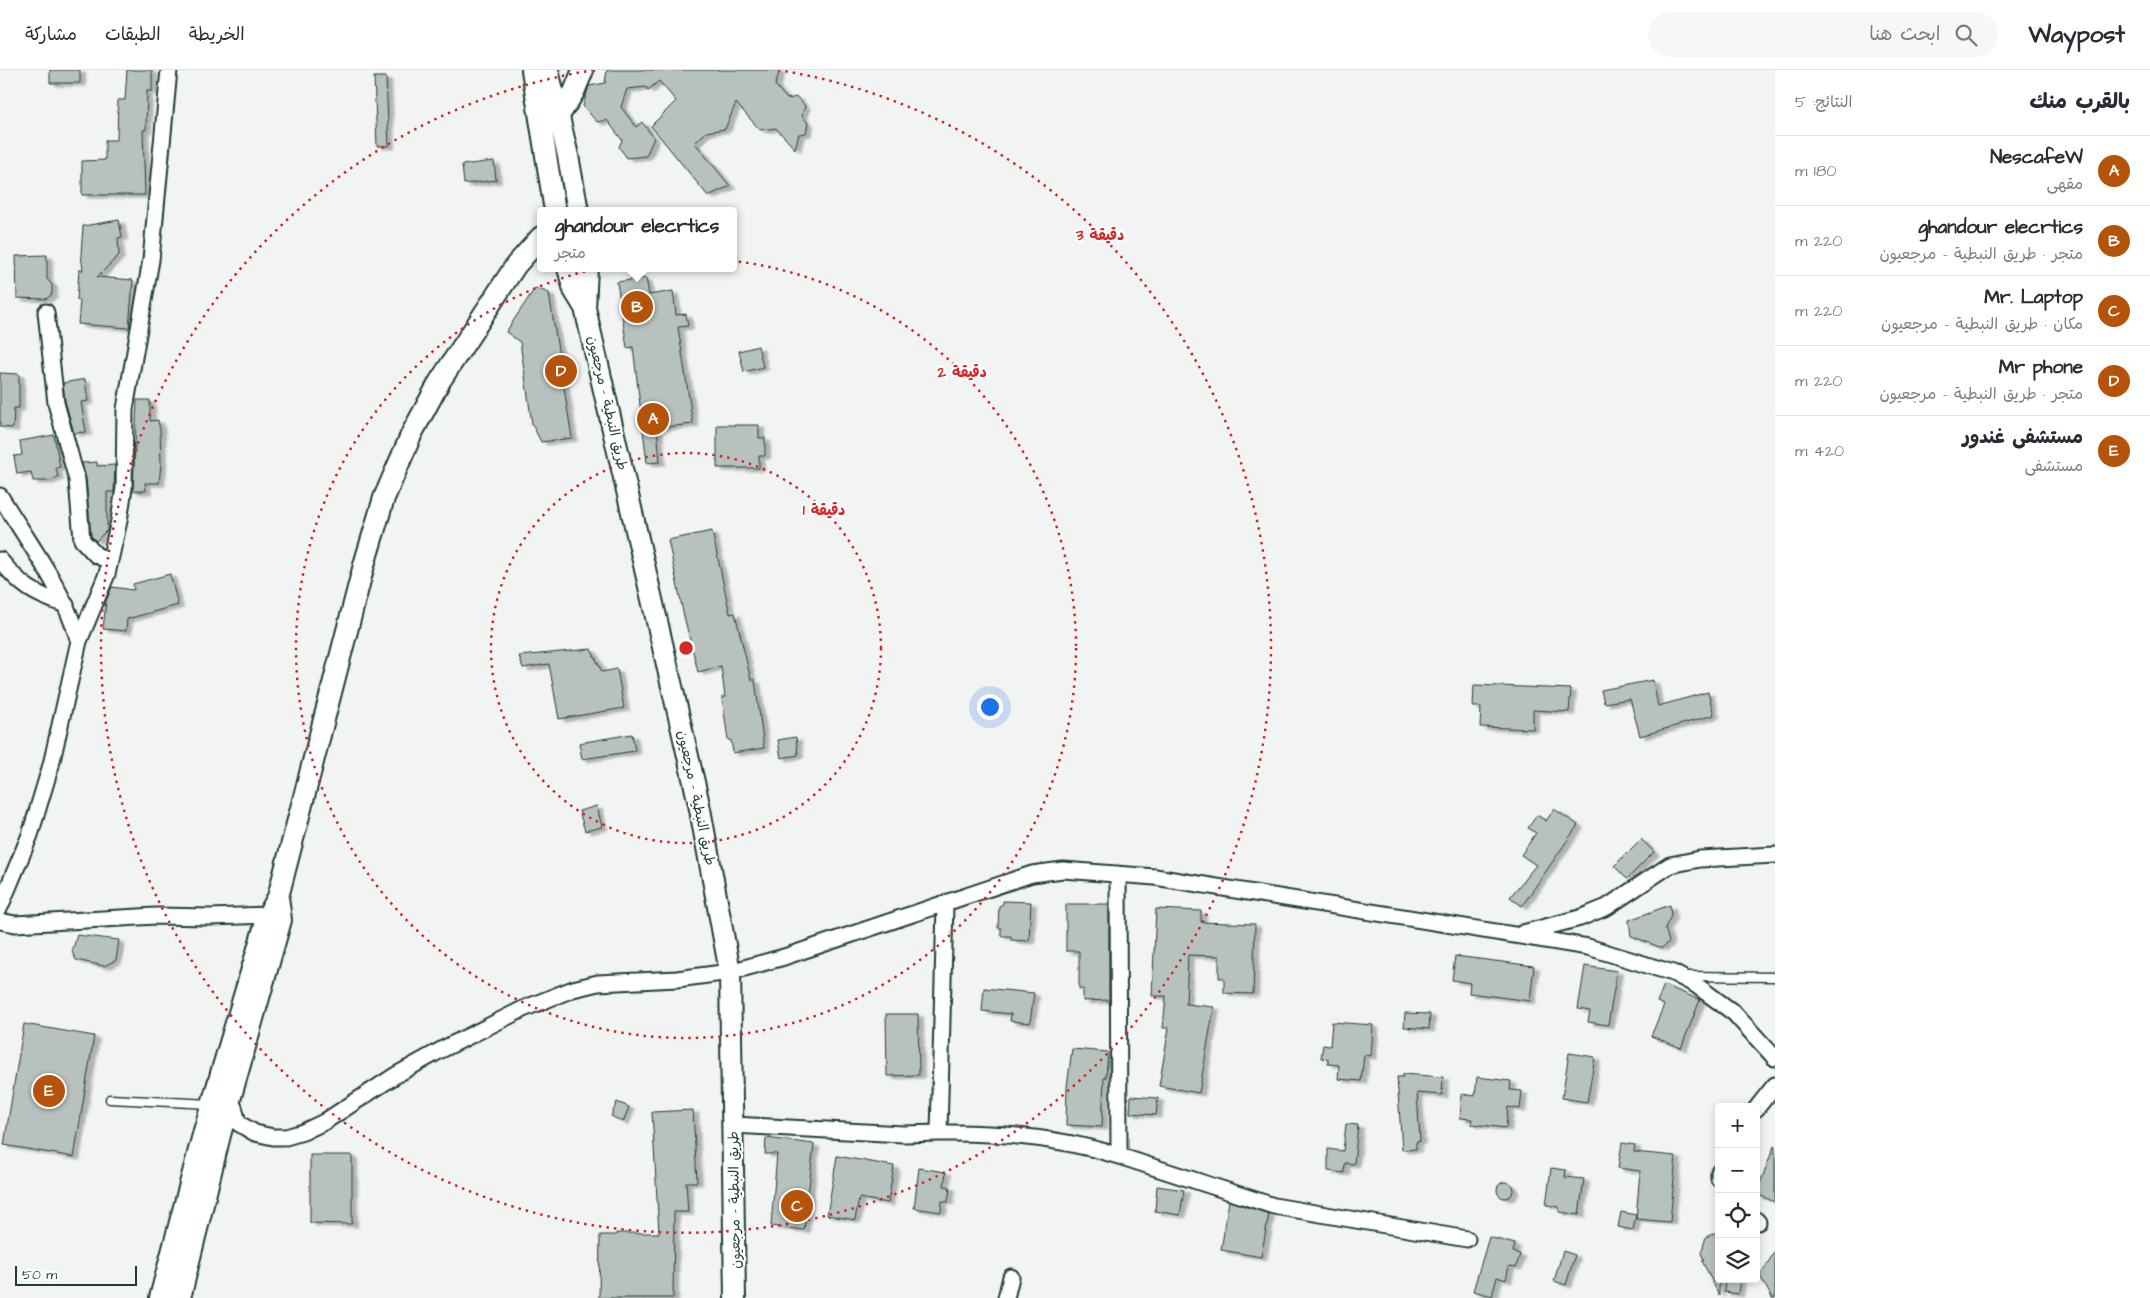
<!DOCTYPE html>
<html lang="ar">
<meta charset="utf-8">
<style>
body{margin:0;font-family:"Architects Daughter","Playpen Sans Arabic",sans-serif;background:#f7f7f7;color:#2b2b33;direction:rtl}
.controls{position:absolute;right:15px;bottom:15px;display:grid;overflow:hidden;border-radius:5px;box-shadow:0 2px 8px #0003}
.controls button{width:45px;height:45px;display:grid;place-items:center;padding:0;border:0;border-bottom:1px solid #e1e1e2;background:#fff;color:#2b2b33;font:25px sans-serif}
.scale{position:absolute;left:15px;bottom:12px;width:122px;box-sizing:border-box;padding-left:5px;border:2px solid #1f3d34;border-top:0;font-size:14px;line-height:18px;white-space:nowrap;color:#1f3d34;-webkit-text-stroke:4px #fff;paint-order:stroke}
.you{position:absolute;left:989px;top:636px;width:18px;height:18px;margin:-12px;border:4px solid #fff;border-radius:50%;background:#1a73e8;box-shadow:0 0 0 8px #1a73e833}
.badge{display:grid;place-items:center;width:32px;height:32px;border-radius:50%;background:#b45309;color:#fff;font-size:16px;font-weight:700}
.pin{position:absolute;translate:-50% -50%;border:2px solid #fff;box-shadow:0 1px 5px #0006}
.popup{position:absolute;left:537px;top:137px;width:200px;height:65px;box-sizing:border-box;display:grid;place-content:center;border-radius:5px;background:#fff;filter:drop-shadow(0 1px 4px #0005);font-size:16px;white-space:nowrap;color:#7c7c81}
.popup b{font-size:19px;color:#2b2b33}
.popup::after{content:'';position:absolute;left:50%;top:100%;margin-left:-10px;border:10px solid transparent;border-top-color:#fff}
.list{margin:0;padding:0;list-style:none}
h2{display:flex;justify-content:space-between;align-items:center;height:65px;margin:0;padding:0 20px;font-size:21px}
h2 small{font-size:16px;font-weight:400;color:#7c7c81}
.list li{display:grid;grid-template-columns:32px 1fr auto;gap:15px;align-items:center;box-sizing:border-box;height:70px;padding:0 20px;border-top:1px solid #e1e1e2}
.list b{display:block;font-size:19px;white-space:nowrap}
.list p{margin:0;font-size:16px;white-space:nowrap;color:#7c7c81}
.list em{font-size:16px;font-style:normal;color:#7c7c81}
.icon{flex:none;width:28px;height:28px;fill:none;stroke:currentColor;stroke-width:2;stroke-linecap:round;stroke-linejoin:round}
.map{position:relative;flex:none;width:1775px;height:1228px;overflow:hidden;direction:ltr}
header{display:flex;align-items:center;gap:30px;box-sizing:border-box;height:70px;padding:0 25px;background:#fff;border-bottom:1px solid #e1e1e2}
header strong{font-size:24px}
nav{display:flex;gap:28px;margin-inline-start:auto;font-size:18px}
.search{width:350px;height:45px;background:#f7f7f7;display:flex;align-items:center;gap:12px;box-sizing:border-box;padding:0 18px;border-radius:28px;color:#7c7c81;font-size:19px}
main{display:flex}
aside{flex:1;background:#fff}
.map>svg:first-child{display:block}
.building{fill:#b7c1bd;stroke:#1f3d34;filter:url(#shadow)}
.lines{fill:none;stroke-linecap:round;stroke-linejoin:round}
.lane-casing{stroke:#1f3d34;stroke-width:11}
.street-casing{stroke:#1f3d34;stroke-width:19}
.secondary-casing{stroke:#1f3d34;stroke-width:24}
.lane{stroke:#fff;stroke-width:8}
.street{stroke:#fff;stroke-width:15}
.secondary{stroke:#fff;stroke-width:20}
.ring{fill:none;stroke:#d62828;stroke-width:2.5;stroke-dasharray:2.5 5}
.labels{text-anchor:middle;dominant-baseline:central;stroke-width:4.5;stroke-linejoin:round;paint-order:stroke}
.street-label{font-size:14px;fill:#1f3d34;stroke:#fff}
.centre{fill:#d62828;stroke:#fff;stroke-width:2.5}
.ring-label{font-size:15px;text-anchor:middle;font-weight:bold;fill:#d62828;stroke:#fff;stroke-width:4.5;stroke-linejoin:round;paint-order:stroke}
</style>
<header>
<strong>Waypost</strong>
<div class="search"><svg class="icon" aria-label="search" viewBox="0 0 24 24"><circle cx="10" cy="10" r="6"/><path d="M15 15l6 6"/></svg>ابحث هنا</div>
<nav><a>الخريطة</a><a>الطبقات</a><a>مشاركة</a></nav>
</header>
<main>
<aside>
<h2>بالقرب منك<small>النتائج: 5</small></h2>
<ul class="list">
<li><span class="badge">A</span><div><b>NescafeW</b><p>مقهى</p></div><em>180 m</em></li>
<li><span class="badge">B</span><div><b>ghandour elecrtics</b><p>متجر · طريق النبطية - مرجعيون</p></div><em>220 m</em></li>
<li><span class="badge">C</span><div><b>Mr. Laptop</b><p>مكان · طريق النبطية - مرجعيون</p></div><em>220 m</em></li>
<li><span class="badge">D</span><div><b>Mr phone</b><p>متجر · طريق النبطية - مرجعيون</p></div><em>220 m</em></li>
<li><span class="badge">E</span><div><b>مستشفى غندور</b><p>مستشفى</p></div><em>420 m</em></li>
</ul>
</aside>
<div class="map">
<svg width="1775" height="1228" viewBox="0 0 1775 1228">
<defs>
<filter id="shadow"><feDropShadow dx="5.5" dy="3" stdDeviation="1" flood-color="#0004"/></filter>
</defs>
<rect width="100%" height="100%" fill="#f2f3f3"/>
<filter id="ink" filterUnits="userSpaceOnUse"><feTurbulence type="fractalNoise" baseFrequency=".02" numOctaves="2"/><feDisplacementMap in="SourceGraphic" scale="10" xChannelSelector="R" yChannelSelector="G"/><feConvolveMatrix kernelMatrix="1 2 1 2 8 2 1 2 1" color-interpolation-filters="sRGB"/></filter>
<g filter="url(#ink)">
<path class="building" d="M50,0h30v13h-30z
M127,0h25v21h-5l-1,39h-3l2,65h-63v-34l23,-1v-20h12l1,-40h7z
M607,0h173l-5,15 12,14 10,-2 8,9 -3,10 6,7 -2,10 -7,1 -4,15 -19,-21 -16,2 -24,-27 -11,26 -19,3 -11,11 35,43 -22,10 -57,-70 25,-25 -17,-20 -11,9 -2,-3 -19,2 -6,18 15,20 6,-5 12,16 -8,18 -19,2 -8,-11 3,-7 -15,-20 -10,2 -14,-16 6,-20 16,-3z
M374,7h12l3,69h-12z
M494,91l2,19 -32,4 -2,-19z
M119,150l3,17 -4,1 1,17 -22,22 36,3 -4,48 -51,-4 2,-24h-3l2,-30h4l-2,-16 2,-28z
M47,185v24l5,6v9l-6,5 -29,-1 -1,-42z
M646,208l3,17 24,-4 3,24 10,-1 2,12 -10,1 15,97 -36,4 3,34 -13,1 -14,-116 -6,1 -10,-66z
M535,218l14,5 23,145 -31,4 -9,-18 -12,-82 -14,-10z
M758,276l5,21 -19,5 -5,-21z
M0,303l19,1v34h-5l-1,20 -13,-1z
M85,309l3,22 -7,1 5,30 -12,1 -9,-32 -2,-18z
M137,330h13v21l8,-1 2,10 1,34 -2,19h-14l1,8h-13z
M717,355h42v13h6v18h-6v12h-42z
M54,365l6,32 -4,1 2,9 -10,4h-15l-2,-9 -14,2 -3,-18 8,-1 -2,-14z
M97,392v4l18,-1 -1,27h-7v38l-11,11 -5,-5 -5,-57 -4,-16z
M712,461l18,83 5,-1 16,67h4l9,68 -31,5 -2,-13h-3l-6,-43h3l-4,-31 -23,6 -15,-60 -15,-72z
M170,504l8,31 -51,14 -1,12 -23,-2 3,-28 6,-14 22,3 -1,-6z
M591,579l11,23 15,-3 7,39 -65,11 -10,-55 -26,4 -4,-12z
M1653,610l5,26 50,-14 6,23 -74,21 -10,-37 -26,4 -3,-13z
M1474,615l97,4 -2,23 -36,-2v19l-53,-2 1,-20h-8z
M632,664l3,17 -53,8 -3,-16z
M796,667l2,18 -17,3 -3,-18z
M597,736l5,21 -17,4 -6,-20z
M1554,739l24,16 -56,81 -12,-9 26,-32 -15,-10 15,-22 -8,-5 9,-13 9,6z
M1641,769l13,13 -27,27 -13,-13z
M1003,831l28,1 -2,39 -18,-1v-4h-10v-8h-3l1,-22 4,-2z
M1066,834h43v96l-26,1v-12h-4v-38h-13z
M1670,835l1,11 -6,12 4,14 -7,6 -31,-12 -2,-16z
M1156,839l45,2v11l54,2 -2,70 -29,-1v-15h-5v-22l-31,-1 -2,49 28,3 -15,86 -40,-7 10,-58h-6l3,-32h-14z
M77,865l42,5 -3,20 -12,6 -28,-6 -4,-8z
M1455,886l79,10 -4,35 -61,-8 1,-10 -18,-3z
M1585,896l32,5 -9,54 -20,-3 2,-11 -12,-2z
M1664,915l36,15 -19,48 -30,-12 13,-31 -7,-3z
M984,918l50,5 -4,30 -20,-2 1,-7 -29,-3z
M1405,943l25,1 -1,15 -25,-2z
M886,944h32l1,61 -32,1z
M1332,952l41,3 -2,31 -7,-1 -3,26 -23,-2 1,-14 -11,-1v-5l-7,-1 2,-13 7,1z
M24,954l70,12 -20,121 -70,-12z
M1072,979l36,3 -2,25h-2l-2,50 -36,-2 1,-38z
M1569,983l26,4 -8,45 -25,-4z
M1403,1004l40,3 -1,18 -25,-2 3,48 -4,1v7l-14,1 -5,-73h6z
M1477,1007l34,4 -1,9 12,1 -2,18 -12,-2 -2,21 -35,-4 1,-5 -12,-1 2,-24 13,2z
M1131,1026l27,2 -2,17 -26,-2z
M617,1032l12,5 -6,15 -12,-6z
M693,1040l4,72h-11l2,30h-14l-1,86h-74l1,-63h16v-2h43l-7,-121z
M1346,1054l12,1 -4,39 -9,-1 -1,10 -16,-2v-22l15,2z
M766,1068l48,6 -10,86 -33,-4 6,-72h-12z
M1622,1073l13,2 -1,7 42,4 -6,66 -34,-3 4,-48 -22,-3z
M1774,1076l1,1v55l-19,-8z
M310,1085h42v69l-42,-1z
M837,1086l57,10 -6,37 -29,-5 -4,22 -28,-5z
M919,1098l27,4 -2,14 6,1 -2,15 -6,-1 -1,11 -27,-4z
M1551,1098l15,2 -1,7 19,2 -5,36 -20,-3v-5l-13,-2z
M1497 1120a8 8 0 1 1 16 0a8 8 0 1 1-16 0Z
M1157,1116l27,4 -4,25 -25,-4z
M1229,1131l40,13 -8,43 -40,-7z
M1621,1142l15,3 -3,15 -15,-3z
M1719,1161v64l-17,-34 2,-1 -3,-7 5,-16z
M1489,1167l26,7 -2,8 7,2 -4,13 -7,-1 -3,14 -9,-3 -5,19 -19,-5z
M1563,1181l12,4 -9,30 -12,-4z
M1775,1181v47h-3l-12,-22z
M1725,1209h15l-2,15 -14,-2z"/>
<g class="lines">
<g class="lane-casing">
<path id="lane" d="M1686,906l89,1
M110,1029l101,5"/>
</g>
<g class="street-casing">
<path id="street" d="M46,242l10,91 21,77 5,60 14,15 13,6
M0,426c30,49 62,90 79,145
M0,490c22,27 34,34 66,45
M945,835l-6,228c59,-1 123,5 180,23l-1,-282
M0,837l30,-72 21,-70 28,-124 28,-67 12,-53 5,-33 1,-79 26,-149 18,-190
M0,851l15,3 141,-8 54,1 58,-2 9,4
M1523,863l57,-15 27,-11 63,-42 30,-6 75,-4
M224,1032l10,5 4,16 17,10 18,4h13l17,-5 21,-10 72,-47 45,-25 82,-41 50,-20 25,-6 79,-4 53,-7 54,-15 248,-83 31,-4 92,7 433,70 85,26 23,12 38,28 41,45
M1756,1039l19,-24
M734,1055l169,9 36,-1
M1119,1086l155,50 193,33
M1719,1102v7
M1756,1150l2,2
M1006,1228l5,-21"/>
</g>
<g class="secondary-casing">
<path id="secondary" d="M532,0l23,141
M548,0l20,86 10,55
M555,52l19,-30 9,-22
M568,198l6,22 11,18 114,496 31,168 5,326
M585,238l2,-40
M160,1228l44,-167 64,-216 10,-18 86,-332 20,-67 28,-65 28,-52 76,-116 25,-28
M180,1228l40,-163 61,-215 -3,-23"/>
</g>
<use href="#lane" class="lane"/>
<use href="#street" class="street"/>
<use href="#secondary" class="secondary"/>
</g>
</g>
<g class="ring">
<circle cx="686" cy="578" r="195"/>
<circle cx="686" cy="578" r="390"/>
<path d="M778 0A585 585 0 1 1 594 0"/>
</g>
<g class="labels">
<g class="street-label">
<text transform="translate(607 333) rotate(77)">طريق النبطية - مرجعيون</text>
<text transform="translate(696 728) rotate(78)">طريق النبطية - مرجعيون</text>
<text transform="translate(735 1130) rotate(-91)">طريق النبطية - مرجعيون</text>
</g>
</g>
<circle cx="686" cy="578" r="8" class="centre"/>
<g class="ring-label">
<text x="1100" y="170">3 دقيقة</text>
<text x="962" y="307">2 دقيقة</text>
<text x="824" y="445">1 دقيقة</text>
</g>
</svg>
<div class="controls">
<button>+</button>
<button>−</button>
<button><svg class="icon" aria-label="locate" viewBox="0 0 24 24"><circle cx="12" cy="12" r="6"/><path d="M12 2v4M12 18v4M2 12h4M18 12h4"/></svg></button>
<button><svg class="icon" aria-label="layers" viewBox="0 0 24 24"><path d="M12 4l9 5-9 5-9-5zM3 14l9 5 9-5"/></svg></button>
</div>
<div class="scale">50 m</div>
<div class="you"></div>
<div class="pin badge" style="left:653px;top:349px">A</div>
<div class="pin badge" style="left:637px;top:237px">B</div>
<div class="popup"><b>ghandour elecrtics</b>متجر</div>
<div class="pin badge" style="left:797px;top:1136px">C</div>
<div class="pin badge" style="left:561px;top:301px">D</div>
<div class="pin badge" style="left:49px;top:1021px">E</div>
</div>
</main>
